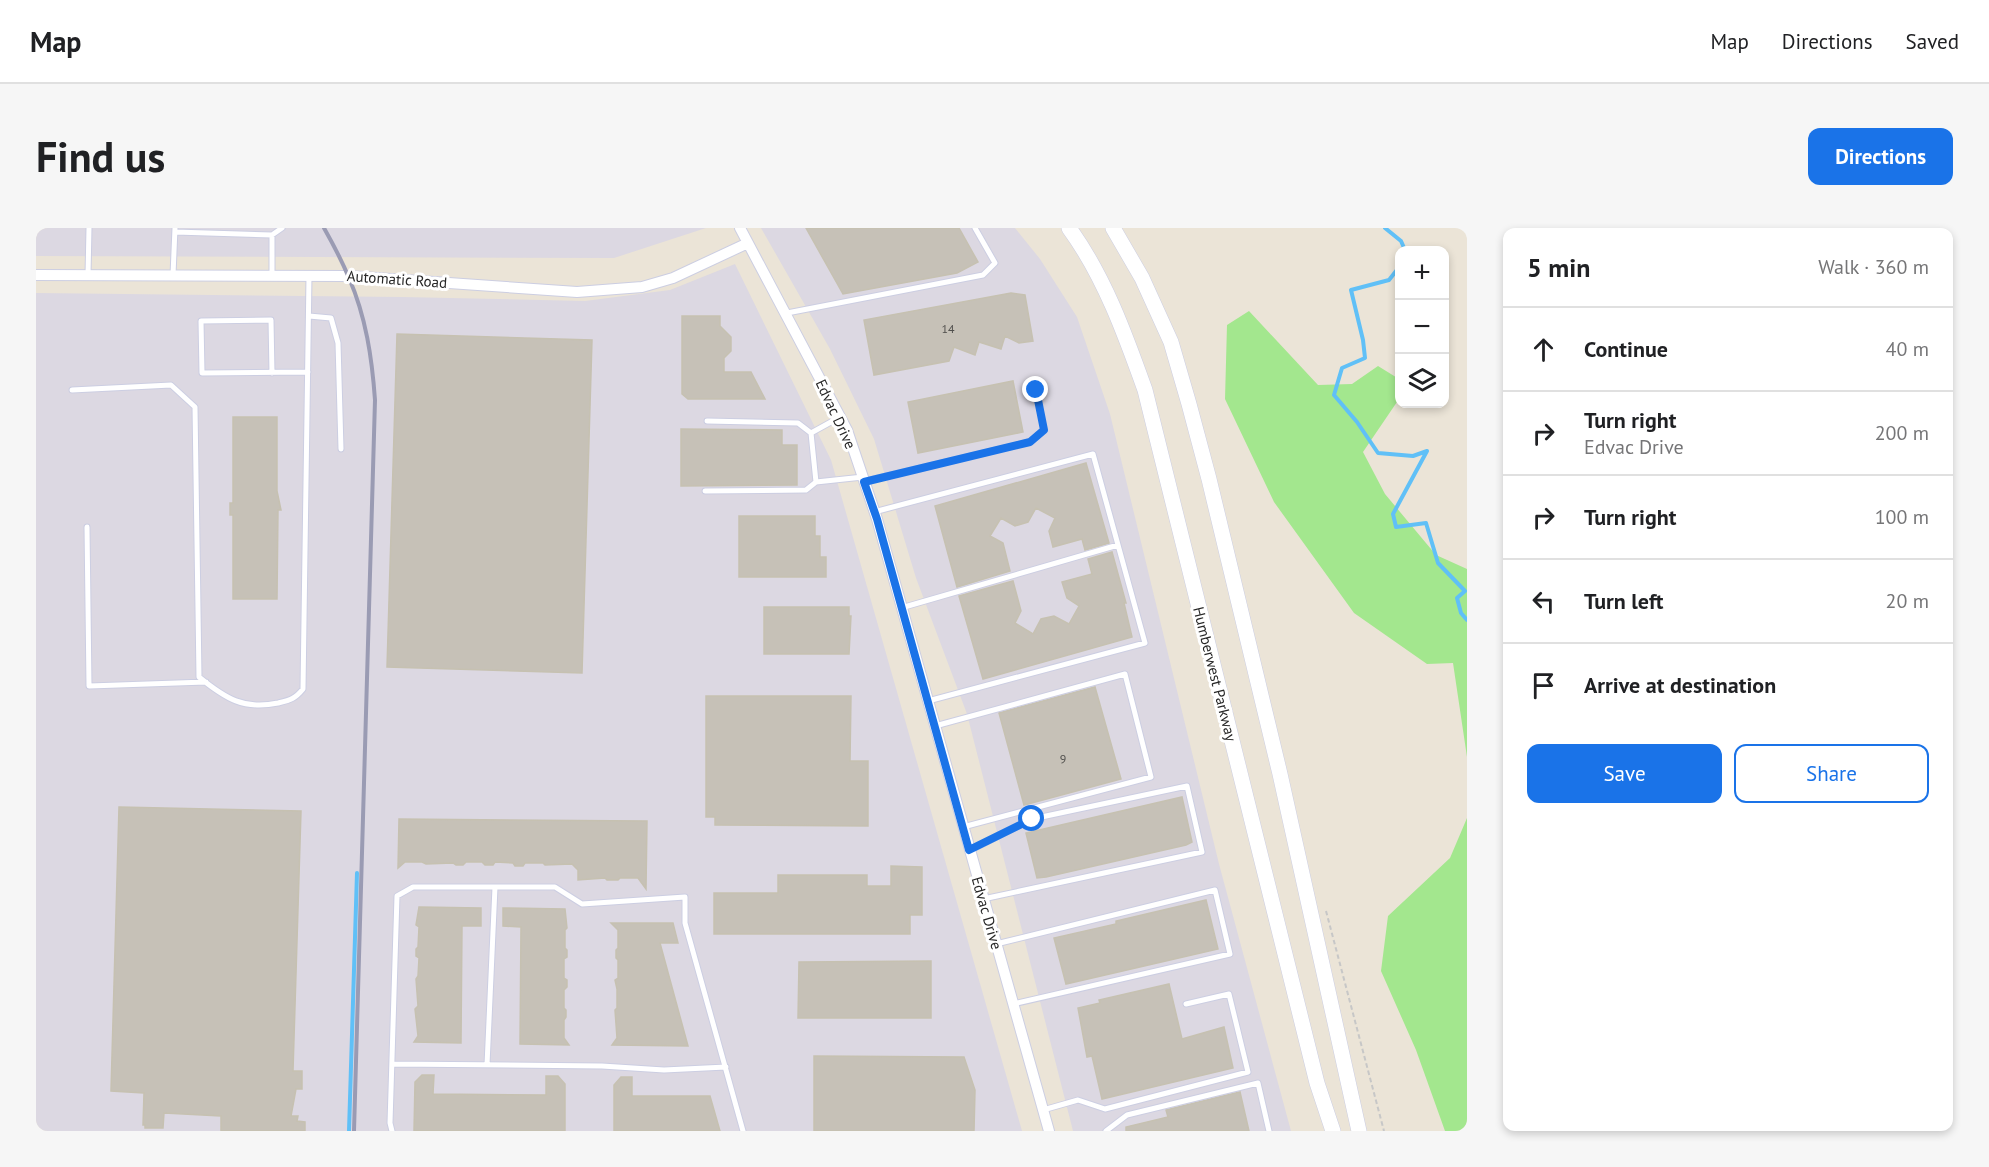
<!DOCTYPE html>
<meta charset="utf-8">
<style>
body{margin:0;font-family:"PT Sans",sans-serif;background:#f6f6f6;color:#202124}
.controls{position:absolute;right:18px;top:18px;display:grid;overflow:hidden;border-radius:12px;box-shadow:0 3px 9px #0003}
.controls button{width:54px;height:54px;display:grid;place-items:center;padding:0;border:0;border-bottom:2px solid #e0e0e0;background:#fff;color:#202124;font:30px sans-serif}
.stop{position:absolute;width:18px;height:18px;margin:-14px;border:4px solid #1a73e8;border-radius:50%;background:#fff}
.stop.end{background:#1a73e8;border-color:#fff;box-shadow:0 2px 6px #0008}
.list{margin:0;padding:0;list-style:none}
h2{display:flex;justify-content:space-between;align-items:center;height:78px;margin:0;padding:0 24px;font-size:26px}
h2 small{font-size:20px;font-weight:400;color:#757577}
.list li{display:grid;grid-template-columns:39px 1fr auto;gap:18px;align-items:center;box-sizing:border-box;height:84px;padding:0 24px;border-top:2px solid #e0e0e0}
.list b{display:block;font-size:22px;white-space:nowrap}
.list p{margin:0;font-size:20px;white-space:nowrap;color:#757577}
.list em{font-size:20px;font-style:normal;color:#757577}
.actions{display:flex;gap:12px;padding:18px 24px}
.actions a{flex:1;padding:14px 0;border:2px solid #1a73e8;border-radius:12px;text-align:center;font-size:21px;color:#1a73e8}
.actions .main{background:#1a73e8;color:#fff}
.icon{flex:none;width:33px;height:33px;fill:none;stroke:currentColor;stroke-width:2;stroke-linecap:round;stroke-linejoin:round}
.map{position:relative;flex:none;width:1431px;height:903px;overflow:hidden;border-radius:12px}
header{display:flex;align-items:center;gap:36px;box-sizing:border-box;height:84px;padding:0 30px;background:#fff;border-bottom:2px solid #e0e0e0}
header strong{font-size:28px}
nav{display:flex;gap:33px;margin-inline-start:auto;font-size:21px}
.intro{display:flex;align-items:center;justify-content:space-between;box-sizing:border-box;height:144px;padding:0 36px}
h1{margin:0;font-size:42px}
.button{padding:15px 27px;border-radius:12px;background:#1a73e8;color:#fff;font-size:21px;font-weight:700}
main{display:flex;gap:36px;padding:0 36px}
aside{flex:1;background:#fff;border-radius:12px;box-shadow:0 3px 9px #0003}
.map>svg:first-child{display:block}
.industrial{fill:#dcd8e2}
.green{fill:#a3e78e}
.lines{fill:none;stroke-linecap:round;stroke-linejoin:round}
.stream{stroke:#60c0f7;stroke-width:4}
.building{fill:#c6c1b7;stroke:#c6c1b1;stroke-width:1.5}
.service-casing{stroke:#cccee2;stroke-width:7}
.minor-casing{stroke:#cccee2;stroke-width:12}
.secondary-casing{stroke:#cccee2;stroke-width:16}
.path{stroke:#c7c7c7;stroke-width:2;stroke-dasharray:4.5 3;stroke-linecap:butt}
.service{stroke:#fff;stroke-width:5}
.minor{stroke:#fff;stroke-width:10}
.secondary{stroke:#fff;stroke-width:15}
.rail{stroke:#9a9bb3;stroke-width:4}
.route{stroke:#1a73e8;stroke-width:8}
.labels{text-anchor:middle;dominant-baseline:central;stroke-width:6;stroke-linejoin:round;paint-order:stroke}
.number-label{font-size:12px;fill:#4f4e4b}
.street-label{font-size:15px;fill:#272727;stroke:#fff}
</style>
<header>
<strong>Map</strong>
<nav><a>Map</a><a>Directions</a><a>Saved</a></nav>
</header>
<div class="intro"><h1>Find us</h1><a class="button">Directions</a></div>
<main>
<div class="map">
<svg width="1431" height="903" viewBox="0 0 1431 903">
<rect width="100%" height="100%" fill="#ebe4d7"/>
<path class="industrial" d="M0,0h670l-92,30 -578,-2z
M725,0h254l25,31 37,58 33,97 109,450 72,267h-218l-106,-417 -51,-136 -42,-139 -44,-90z
M699,36l96,196 191,671h-986v-838l366,4 183,4 85,-11z"/>
<path class="green" d="M1213,83l69,74 34,-1 26,-18 21,13v20l-36,53 22,42 51,61 31,14v188l-14,-94 -26,1 -73,-51 -80,-111 -49,-103 2,-74z
M1431,590v313h-22l-29,-81 -35,-79 7,-55 62,-58z"/>
<g class="lines">
<path class="stream" d="M1349,0l16,13 4,9
M1364,38l-11,14 -38,10 12,50 2,18 -23,10 -8,27 23,27 21,31 35,3 14,-5 -34,63 3,13 30,-4 12,40 27,28 -8,7 4,15 6,7
M313,903l8,-258"/>
</g>
<path class="building" d="M770,0h153l19,34 -21,11 -114,21z
M975,65l14,2 8,46 -14,2 -14,-7 -4,13 -22,-7 -4,13 -21,-8 -5,14 -75,14 -10,-55z
M646,88h38v10l11,11v14l-7,7v14h27l14,27h-77l-6,-5z
M361,106l195,6 -10,333 -195,-6z
M977,153l10,51 -105,21 -10,-51z
M197,189h44v74l4,19h-3l-1,89h-44v-84h-3v-12h3z
M645,201l101,1v15h15v40l-116,1z
M1050,235l23,80 -24,7 -3,-11 -29,8 -4,-16 6,-13 -19,-10 -8,14 -13,4 -14,-8 -11,18 13,7 7,28 -53,16 -22,-81z
M703,288h76v20h5v21h6v20h-87z
M1076,324l14,51h-2l8,34 -149,42 -24,-83 54,-15 8,30 -6,12 18,11 8,-15 13,-3 15,8 10,-18 -12,-8 -5,-16 30,-8 -4,-15z
M728,379h85v9h2l-2,38h-85z
M1059,459l26,92 -97,26 -25,-92z
M670,468h145l-1,65h18v65l-153,-1v-8h-9z
M1146,569l10,45 -6,3 -140,32 -9,1 -11,-45z
M83,579l182,4 -8,260h9v18h-6l-5,27h7l-1,5 8,1v9h-84v-15l-57,-3 -1,15h-18v-3h-2l1,-32 -33,-2z
M363,591l248,2 -1,68 -8,-11h-18l-2,2h-11l-2,-2 -27,2v-10l-6,-6 -27,1 -2,-2h-18l-2,3h-8l-2,-3 -18,-1 -2,3h-8l-3,-3h-16l-3,3h-7l-3,-2 -27,1 -4,-2h-17l-7,6z
M855,638l31,1v48h-12v19h-196v-41h64v-18h89v11h24z
M1170,672l12,49 -152,35 -12,-46 62,-14v-3z
M383,679l62,1v18h-19l-1,117 -47,-1 4,-6 -3,-27 3,-3 -2,-27 2,-3 1,-18 -3,-2v-7l2,-2 1,-20 -3,-2z
M467,680l62,1 2,19 -2,2v18l2,2v7l-3,2v19l3,2v7l-3,3v18l2,2v7l-2,3v18l5,7 -49,-1 1,-117 -18,-1z
M575,695h62l5,20h-18l28,103 -76,-1 5,-7 -2,-28 2,-2v-19l-2,-9 3,-2v-18l-2,-2v-8l2,-2v-18z
M895,733v57h-133l1,-56z
M1133,756l13,55 42,-12 9,41 -131,31 -10,-43 -5,1 -9,-49 22,-5 -1,-3z
M778,828l150,1 11,33 -1,41h-160z
M386,847h12l-1,19 113,1v-19h12l7,8v47h-151l1,-49z
M585,849h11v19h78l10,35h-106v-46z
M1204,864l9,39h-123v-4l42,-10 -2,-7z"/>
<g class="lines">
<g class="service-casing">
<path id="service" d="M139,4l97,3 10,-7
M52,47l1,-47
M137,47l2,-47
M236,48v-41
M751,85l196,-38 12,-12 -20,-35
M273,88l22,2 7,25 3,106
M236,145l-1,-53 -70,1 1,52 106,-1
M36,162l99,-5 24,22 4,270c27,22 45,33 79,26 12,-3 17,-4 25,-14l6,-413
M804,189l-29,16 5,49 47,-5
M671,193l91,2 13,10
M829,253l165,-39 14,-12 -8,-40
M669,263l101,-1 10,-8
M838,284l219,-58 52,189 -217,58
M51,299l2,159 117,-4
M865,380l217,-63
M899,498l190,-52 26,103 -188,50
M935,622l61,-31 155,-33 15,66 -219,47
M960,716l219,-54 15,64 -217,50
M356,836l210,2 62,4 62,-3
M451,837l8,-178
M1007,882l35,-10 27,9 143,-37 -19,-78 -43,10
M356,903l-2,-8 7,-227 16,-9h142l27,17 103,-7v26l58,208
M1070,903l21,-16 131,-32 11,48"/>
</g>
<g class="minor-casing">
<path id="minor" d="M704,0l107,202 30,89 172,612
M0,47l312,1 229,16 65,-5 31,-9 75,-35"/>
</g>
<g class="secondary-casing">
<path id="secondary" d="M1033,0c35,48 56,106 76,162l172,693 16,48
M1077,0l29,50 29,64 18,62 20,75 71,295 79,357"/>
</g>
<path class="path" d="M1290,683l58,220"/>
<use href="#service" class="service"/>
<use href="#minor" class="minor"/>
<use href="#secondary" class="secondary"/>
<path class="rail" d="M288,0c9,16 18,33 25,50 17,39 23,80 26,122l-21,731"/>
</g>
<g class="lines">
<path class="route" d="M996,591l-63,31 -92,-331 -13,-37 166,-40 14,-12 -8,-40"/>
</g>
<g class="labels">
<g class="number-label">
<text x="912" y="100">14</text>
<text x="1027" y="530">9</text>
</g>
<g class="street-label">
<text transform="translate(361 51) rotate(4)">Automatic Road</text>
<text transform="translate(800 186) rotate(65)">Edvac Drive</text>
<text transform="translate(1179 446) rotate(76)">Humberwest Parkway</text>
<text transform="translate(951 685) rotate(74)">Edvac Drive</text>
</g>
</g>
</svg>
<div class="controls">
<button>+</button>
<button>−</button>
<button><svg class="icon" aria-label="layers" viewBox="0 0 24 24"><path d="M12 4l9 5-9 5-9-5zM3 14l9 5 9-5"/></svg></button>
</div>
<div class="stop" style="left:996px;top:591px"></div>
<div class="stop end" style="left:1000px;top:162px"></div>
</div>
<aside>
<h2>5 min<small>Walk · 360 m</small></h2>
<ul class="list">
<li><svg class="icon" aria-label="ahead" viewBox="0 0 24 24"><path d="M12 20V5M6 11l6-6 6 6"/></svg><div><b>Continue</b></div><em>40 m</em></li>
<li><svg class="icon" aria-label="right" viewBox="0 0 24 24"><path d="M7 20v-9h11M14 6l5 5-5 5"/></svg><div><b>Turn right</b><p>Edvac Drive</p></div><em>200 m</em></li>
<li><svg class="icon" aria-label="right" viewBox="0 0 24 24"><path d="M7 20v-9h11M14 6l5 5-5 5"/></svg><div><b>Turn right</b></div><em>100 m</em></li>
<li><svg class="icon" aria-label="left" viewBox="0 0 24 24"><path d="M17 20v-9H6M10 6l-5 5 5 5"/></svg><div><b>Turn left</b></div><em>20 m</em></li>
<li><svg class="icon" aria-label="arrive" viewBox="0 0 24 24"><path d="M6 21V4h12l-3 4 3 4H6"/></svg><div><b>Arrive at destination</b></div></li>
</ul>
<div class="actions"><a class="main">Save</a><a>Share</a></div>
</aside>
</main>
